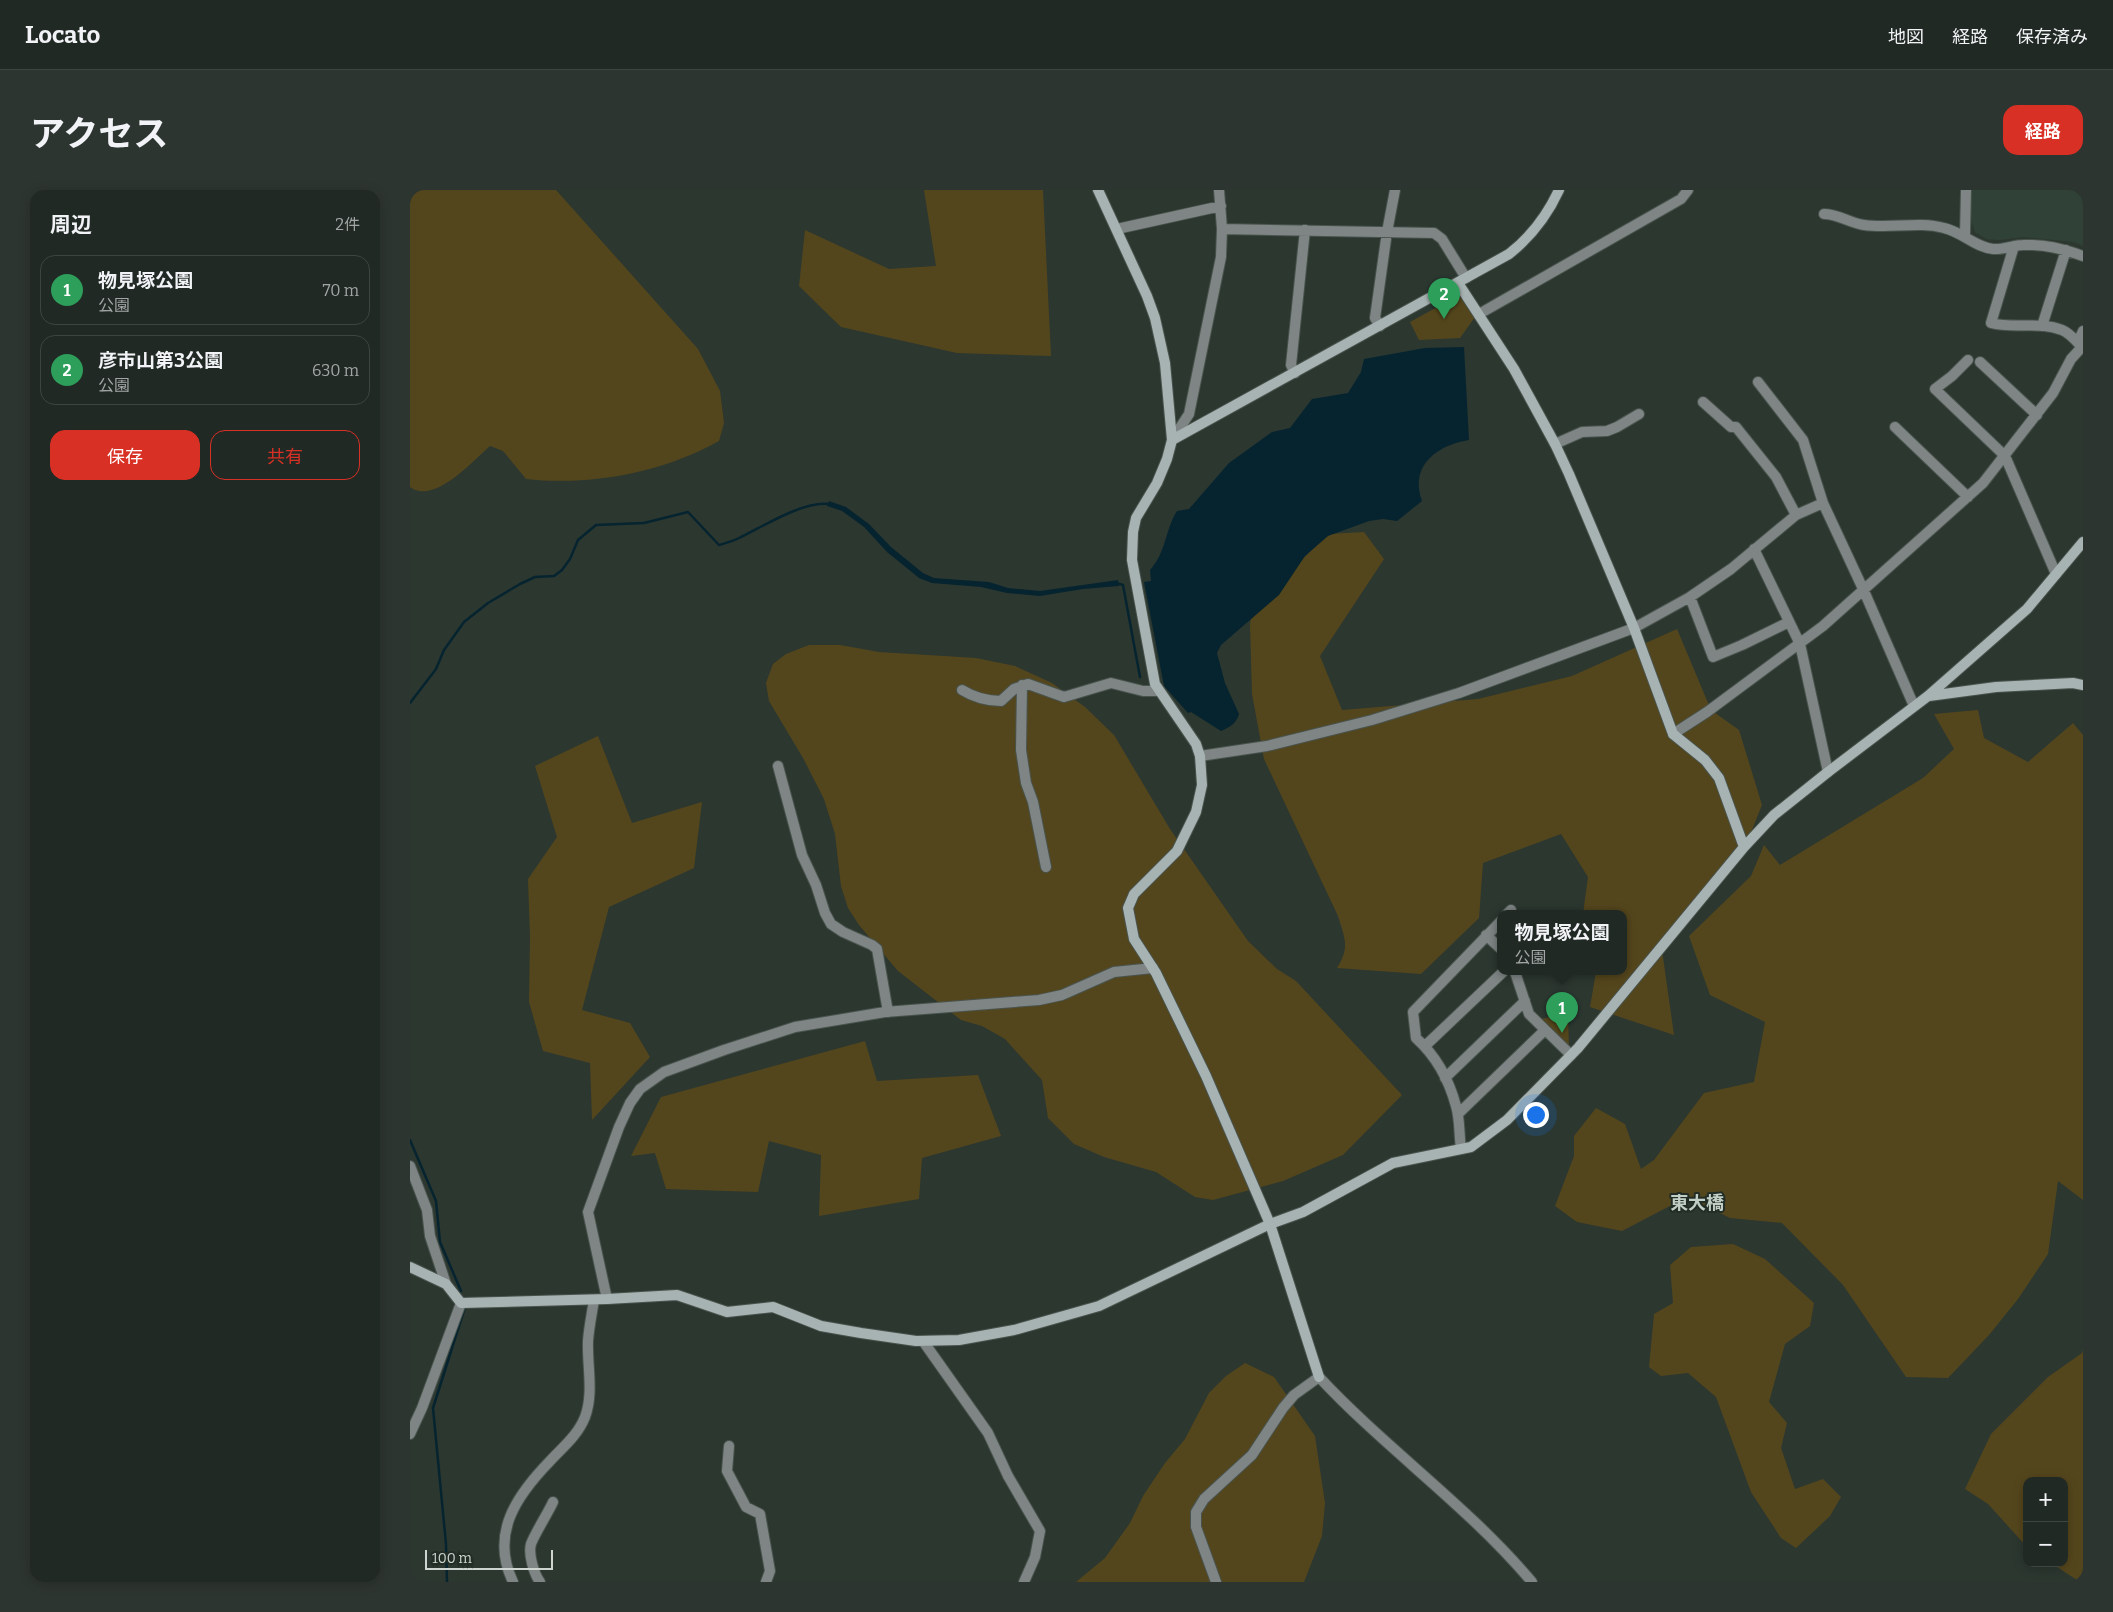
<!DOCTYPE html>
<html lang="ja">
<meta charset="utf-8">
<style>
body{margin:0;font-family:Bitter,"Noto Sans JP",serif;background:#2d3531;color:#f1f3f6}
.controls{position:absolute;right:15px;bottom:15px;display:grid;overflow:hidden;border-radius:10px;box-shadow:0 2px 12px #0003}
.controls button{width:45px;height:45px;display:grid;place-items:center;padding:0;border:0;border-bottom:1px solid #3e4541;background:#212924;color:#f1f3f6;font:25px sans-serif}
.scale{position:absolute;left:15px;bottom:12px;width:128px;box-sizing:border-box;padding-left:5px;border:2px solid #ced5d0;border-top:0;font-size:14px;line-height:18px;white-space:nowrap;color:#ced5d0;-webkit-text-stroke:4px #222d26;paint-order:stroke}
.you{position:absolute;left:1125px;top:924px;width:18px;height:18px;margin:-12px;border:4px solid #fff;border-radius:50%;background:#1a73e8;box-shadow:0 0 0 8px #1a73e833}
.badge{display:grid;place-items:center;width:32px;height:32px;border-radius:50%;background:#d93025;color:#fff;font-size:16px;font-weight:700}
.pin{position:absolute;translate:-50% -41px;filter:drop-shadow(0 1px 2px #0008)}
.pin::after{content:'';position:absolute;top:26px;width:18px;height:15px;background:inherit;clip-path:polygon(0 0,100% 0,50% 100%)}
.popup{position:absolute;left:1087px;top:720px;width:130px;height:65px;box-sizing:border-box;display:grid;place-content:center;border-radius:10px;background:#212924;filter:drop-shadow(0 1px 4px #0005);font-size:16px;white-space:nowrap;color:#a2a6a6}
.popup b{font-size:19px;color:#f1f3f6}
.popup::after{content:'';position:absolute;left:50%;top:100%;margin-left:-10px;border:10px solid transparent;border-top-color:#212924}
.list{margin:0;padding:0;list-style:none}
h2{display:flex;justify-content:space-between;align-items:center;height:65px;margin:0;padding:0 20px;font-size:21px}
h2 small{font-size:16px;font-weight:400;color:#a2a6a6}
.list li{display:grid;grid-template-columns:32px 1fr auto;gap:15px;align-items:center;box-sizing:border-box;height:70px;margin:0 10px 10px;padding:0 10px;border:1px solid #3e4541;border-radius:15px}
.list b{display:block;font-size:19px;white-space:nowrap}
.list p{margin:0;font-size:16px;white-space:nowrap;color:#a2a6a6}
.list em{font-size:16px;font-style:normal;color:#a2a6a6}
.actions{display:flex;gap:10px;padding:15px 20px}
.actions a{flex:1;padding:11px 0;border:1px solid #d93025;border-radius:15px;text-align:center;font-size:18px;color:#d93025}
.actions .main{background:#d93025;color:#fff}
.map{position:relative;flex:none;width:1673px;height:1392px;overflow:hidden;border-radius:15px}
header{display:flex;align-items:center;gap:30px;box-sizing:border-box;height:70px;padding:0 25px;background:#212924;border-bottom:1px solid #3e4541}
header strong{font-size:24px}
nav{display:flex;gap:28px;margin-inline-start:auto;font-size:18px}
.intro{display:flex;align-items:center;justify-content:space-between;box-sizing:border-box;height:120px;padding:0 30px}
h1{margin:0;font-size:35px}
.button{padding:12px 22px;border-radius:15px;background:#d93025;color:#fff;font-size:18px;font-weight:700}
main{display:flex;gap:30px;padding:0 30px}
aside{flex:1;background:#212924;border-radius:15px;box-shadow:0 2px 12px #0003}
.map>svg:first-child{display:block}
.built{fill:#304237}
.green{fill:#54461c}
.water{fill:#06242f}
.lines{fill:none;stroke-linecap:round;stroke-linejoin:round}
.stream{stroke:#06242f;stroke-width:2.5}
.street-casing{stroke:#49534d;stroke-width:12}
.secondary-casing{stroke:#49534d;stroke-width:12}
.street{stroke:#7e8584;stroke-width:10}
.secondary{stroke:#a7b3b2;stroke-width:10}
.labels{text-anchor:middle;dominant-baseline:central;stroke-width:4;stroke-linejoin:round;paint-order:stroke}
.quarter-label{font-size:18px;font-weight:bold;fill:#c0cec5;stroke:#222d26}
</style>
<header>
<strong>Locato</strong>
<nav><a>地図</a><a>経路</a><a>保存済み</a></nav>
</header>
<div class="intro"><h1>アクセス</h1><a class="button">経路</a></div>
<main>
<aside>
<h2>周辺<small>2件</small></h2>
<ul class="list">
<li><span class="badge" style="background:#2e9e5b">1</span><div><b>物見塚公園</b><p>公園</p></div><em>70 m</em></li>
<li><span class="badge" style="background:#2e9e5b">2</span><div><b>彦市山第3公園</b><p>公園</p></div><em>630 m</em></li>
</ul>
<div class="actions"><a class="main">保存</a><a>共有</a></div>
</aside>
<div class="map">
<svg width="1673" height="1392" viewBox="0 0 1673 1392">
<rect width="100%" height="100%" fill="#2c3730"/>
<path class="built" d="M1560,0h113v56l-9,-4 -50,-5 -25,3 -12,-1 -12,-7 -5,-17z"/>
<path class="green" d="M0,0h146l142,159 22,42 4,32 -5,18c-57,32 -129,45 -193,38l-23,-28 -13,-5c-17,15 -56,59 -80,41z
M514,0h119l8,166 -94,-3 -116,-26 -42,-41 6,-56 84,39 47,-3z
M1049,105l16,22 -15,21 -41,2 -9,-18z
M954,342l20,27 -64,97 22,54 136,-11 94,-23 105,-47 34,81 28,20 23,75 -23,57 -78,81 13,92 -84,-28 6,-35h27v-58h-40l5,-37 -27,-43 -78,29 -4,55 -58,56 -84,-6c13,-21 8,-29 1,-52l-74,-157 -12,-65 -2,-70 3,-16 75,-74z
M399,455h31l39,7 97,6 39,8 37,17 33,24 29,28 56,94 78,112 29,28 19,12 106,114 -59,60 -60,26 -70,19 -18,-3 -39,-25 -52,-15 -30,-13 -26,-26 -6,-38 -37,-41 -23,-13 -21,-6 -63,-49 -39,-46 -11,-17 -7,-22 -6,-52 -11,-35 -21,-41 -34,-57 -3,-18 7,-19 13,-10z
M1568,520l6,28 44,24 45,-39 10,12v465l-25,-19 -10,73 -30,45 -29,36 -41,43 -42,-1 -63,-92 -61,-62 -52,-5 -43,-21 -65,34 -45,-9 -22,-16 19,-50v-20l22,-28 29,16 16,45 13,-9 50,-67 50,-11 11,-60 -55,-27 -21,-59 62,-60 13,-31 16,20 143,-87 31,-29 -20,-35z
M188,546l34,87 70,-21 -8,66 -85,39 -27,103 48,13 20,34 -58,63 -2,-57 -47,-12 -14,-49 1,-65 -2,-58 29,-42 -22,-71z
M1158,823l1,35 -28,-29z
M455,851l12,40 101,-6 23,61 -79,22 -3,41 -100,17 2,-61 -52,-14 -11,51 -92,-3 -11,-36 -24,3 30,-59z
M1323,1054l32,15 49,44 -4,23 -25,18 -16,58 18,21 -6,25 14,41 28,-10 18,18 -11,19 -34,32 -15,-10 -30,-46 -35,-95 -28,-24 -27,3 -12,-9 5,-53 19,-11 -3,-38 21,-18z
M1673,1160v232h-3l-29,-19h13v-82h-37v66l-39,-43 -23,-15 26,-55 57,-57 34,-24z
M835,1173l29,14 41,59 10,67 -3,33 -18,46h-228l29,-24 25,-35 13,-27 22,-33 20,-24 24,-46 17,-17z"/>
<path class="water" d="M1054,157l5,93c-32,5 -60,26 -47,61l-25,20 -14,-2 -14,2 -41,15 -23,20 -26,39 -58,50 -4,8 8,30 14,31c-3,10 -9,13 -18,17l-30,-19 -3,1 -24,-27 -20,-104 7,-1 -1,-11c16,-17 15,-40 27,-59l12,-2 40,-46 43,-31 18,-4 22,-29 36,-6 13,-21 3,-13 61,-11z
M419,311l17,6 23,17 22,23 32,26 11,5 55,4 19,6 32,3 78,-11 1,6 -36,3 -43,7 -33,-3 -26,-6 -49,-4 -13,-5 -32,-26 -23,-25 -22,-16 -15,-5z"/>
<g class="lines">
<path class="stream" d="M706,393l7,2 17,92
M0,513l26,-34 8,-19 20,-28 24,-19 32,-19 15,-7 19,-1 8,-6 8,-11 8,-19 18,-15 48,-2 44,-11 31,33c7,-2 15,-4 22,-8 23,-11 62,-36 88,-33
M0,950l26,61 4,41 21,49
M37,1392l-1,-38 -13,-136 32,-101"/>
<g class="street-casing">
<path id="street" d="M1414,24c14,0 26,9 40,11 27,4 54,-4 80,3 18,4 31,19 49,21 10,1 20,-4 30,-4 22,-1 40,4 60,11
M707,39l104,-23
M812,39l212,4 8,6 24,39
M1555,45l1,-45
M1604,56l-23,77c23,6 48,-2 71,7 8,3 15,12 21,18
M1069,124l202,-115 7,-9
M970,136l-5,-8 12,-86 8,-42
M1632,136l24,-76
M1668,152l5,-11
M1558,170l-16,16 -17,13 70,67 51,118
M1570,172l57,53
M885,183l-4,-8 14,-135
M1348,192l45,58 20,63 41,88 50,115
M1293,212l28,25h5l40,50 20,38
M1485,237l73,70
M762,250l17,-26 23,-113 9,-44 1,-28 -3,-39
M1145,254l27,-12 25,-1 10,-4 22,-13
M1344,359l46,95 28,128
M1280,407l23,60 29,-12 47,-23
M612,495l-1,65 5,33 7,19 13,65
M552,500c13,8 24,11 39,11l13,-12 14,-5 36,13 47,-14 32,8h15
M1263,544l34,-22 116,-86 160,-143 70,-90 18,-34 11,-12
M790,566l67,-10 105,-26 87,-27 175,-65 56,-31 41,-28 65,-54 27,-12
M368,576l24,89 14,30 9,28 6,11 12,8 29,13 5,4 11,63
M1097,724l4,-4
M1076,745l15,14
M1105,782l14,42 42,41
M1015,856l78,-74
M1035,888l80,-77
M1048,924l87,-84
M1051,959c-2,-14 -1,-30 -5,-43 -7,-26 -20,-50 -40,-68l-3,-26 88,-91
M0,976l17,44 3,26 16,48
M197,1109l-19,-87 31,-85 11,-24 10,-14 24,-17 60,-22 71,-23 90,-15 154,-12 23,-5 52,-23 39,-4
M513,1151l65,92 20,43 32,55 -5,26 -11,25
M0,1244l12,-26 39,-105
M319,1256l-2,25 19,36 14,7 10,57 -4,11
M103,1392c-23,-48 3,-86 37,-121 13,-14 28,-26 35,-44 9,-24 2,-51 3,-76 1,-14 4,-28 6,-41
M130,1392c-6,-8 -12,-28 -9,-38 3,-9 17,-31 22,-42
M806,1392l-20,-55v-15l8,-13 48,-44 31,-47 11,-13 25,-18c67,72 149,129 213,205"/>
</g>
<g class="secondary-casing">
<path id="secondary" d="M688,0l49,106 8,22 10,45 7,77 -5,19 -10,24 -21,35 -3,14 -1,28 23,124 41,60 4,12 2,29 -6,27 -19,39 -43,43 -6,14 6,31 22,34 50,103 64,148 49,153
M1048,93l56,86 41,75 14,30 65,154 39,106 32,26 14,18 25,69
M762,250l337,-186c23,-18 38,-38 50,-64
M1519,506l67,-9 77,-4 10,2
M0,1077l36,17 15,19 146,-4 70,-4 50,17 46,-5 48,19 40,7 55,8 43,-1 55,-10 85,-24 171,-82 33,-12 90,-49 78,-16 36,-27 71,-72 166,-201 30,-32 54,-43 100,-76 99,-87 56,-67"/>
</g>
<use href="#street" class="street"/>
<use href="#secondary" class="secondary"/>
</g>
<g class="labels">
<g class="quarter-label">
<text x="1287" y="1013">東大橋</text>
</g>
</g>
</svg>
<div class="controls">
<button>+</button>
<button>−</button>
</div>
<div class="scale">100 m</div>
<div class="you"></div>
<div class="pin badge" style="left:1152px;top:843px;background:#2e9e5b">1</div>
<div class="popup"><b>物見塚公園</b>公園</div>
<div class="pin badge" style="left:1034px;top:129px;background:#2e9e5b">2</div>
</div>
</main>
